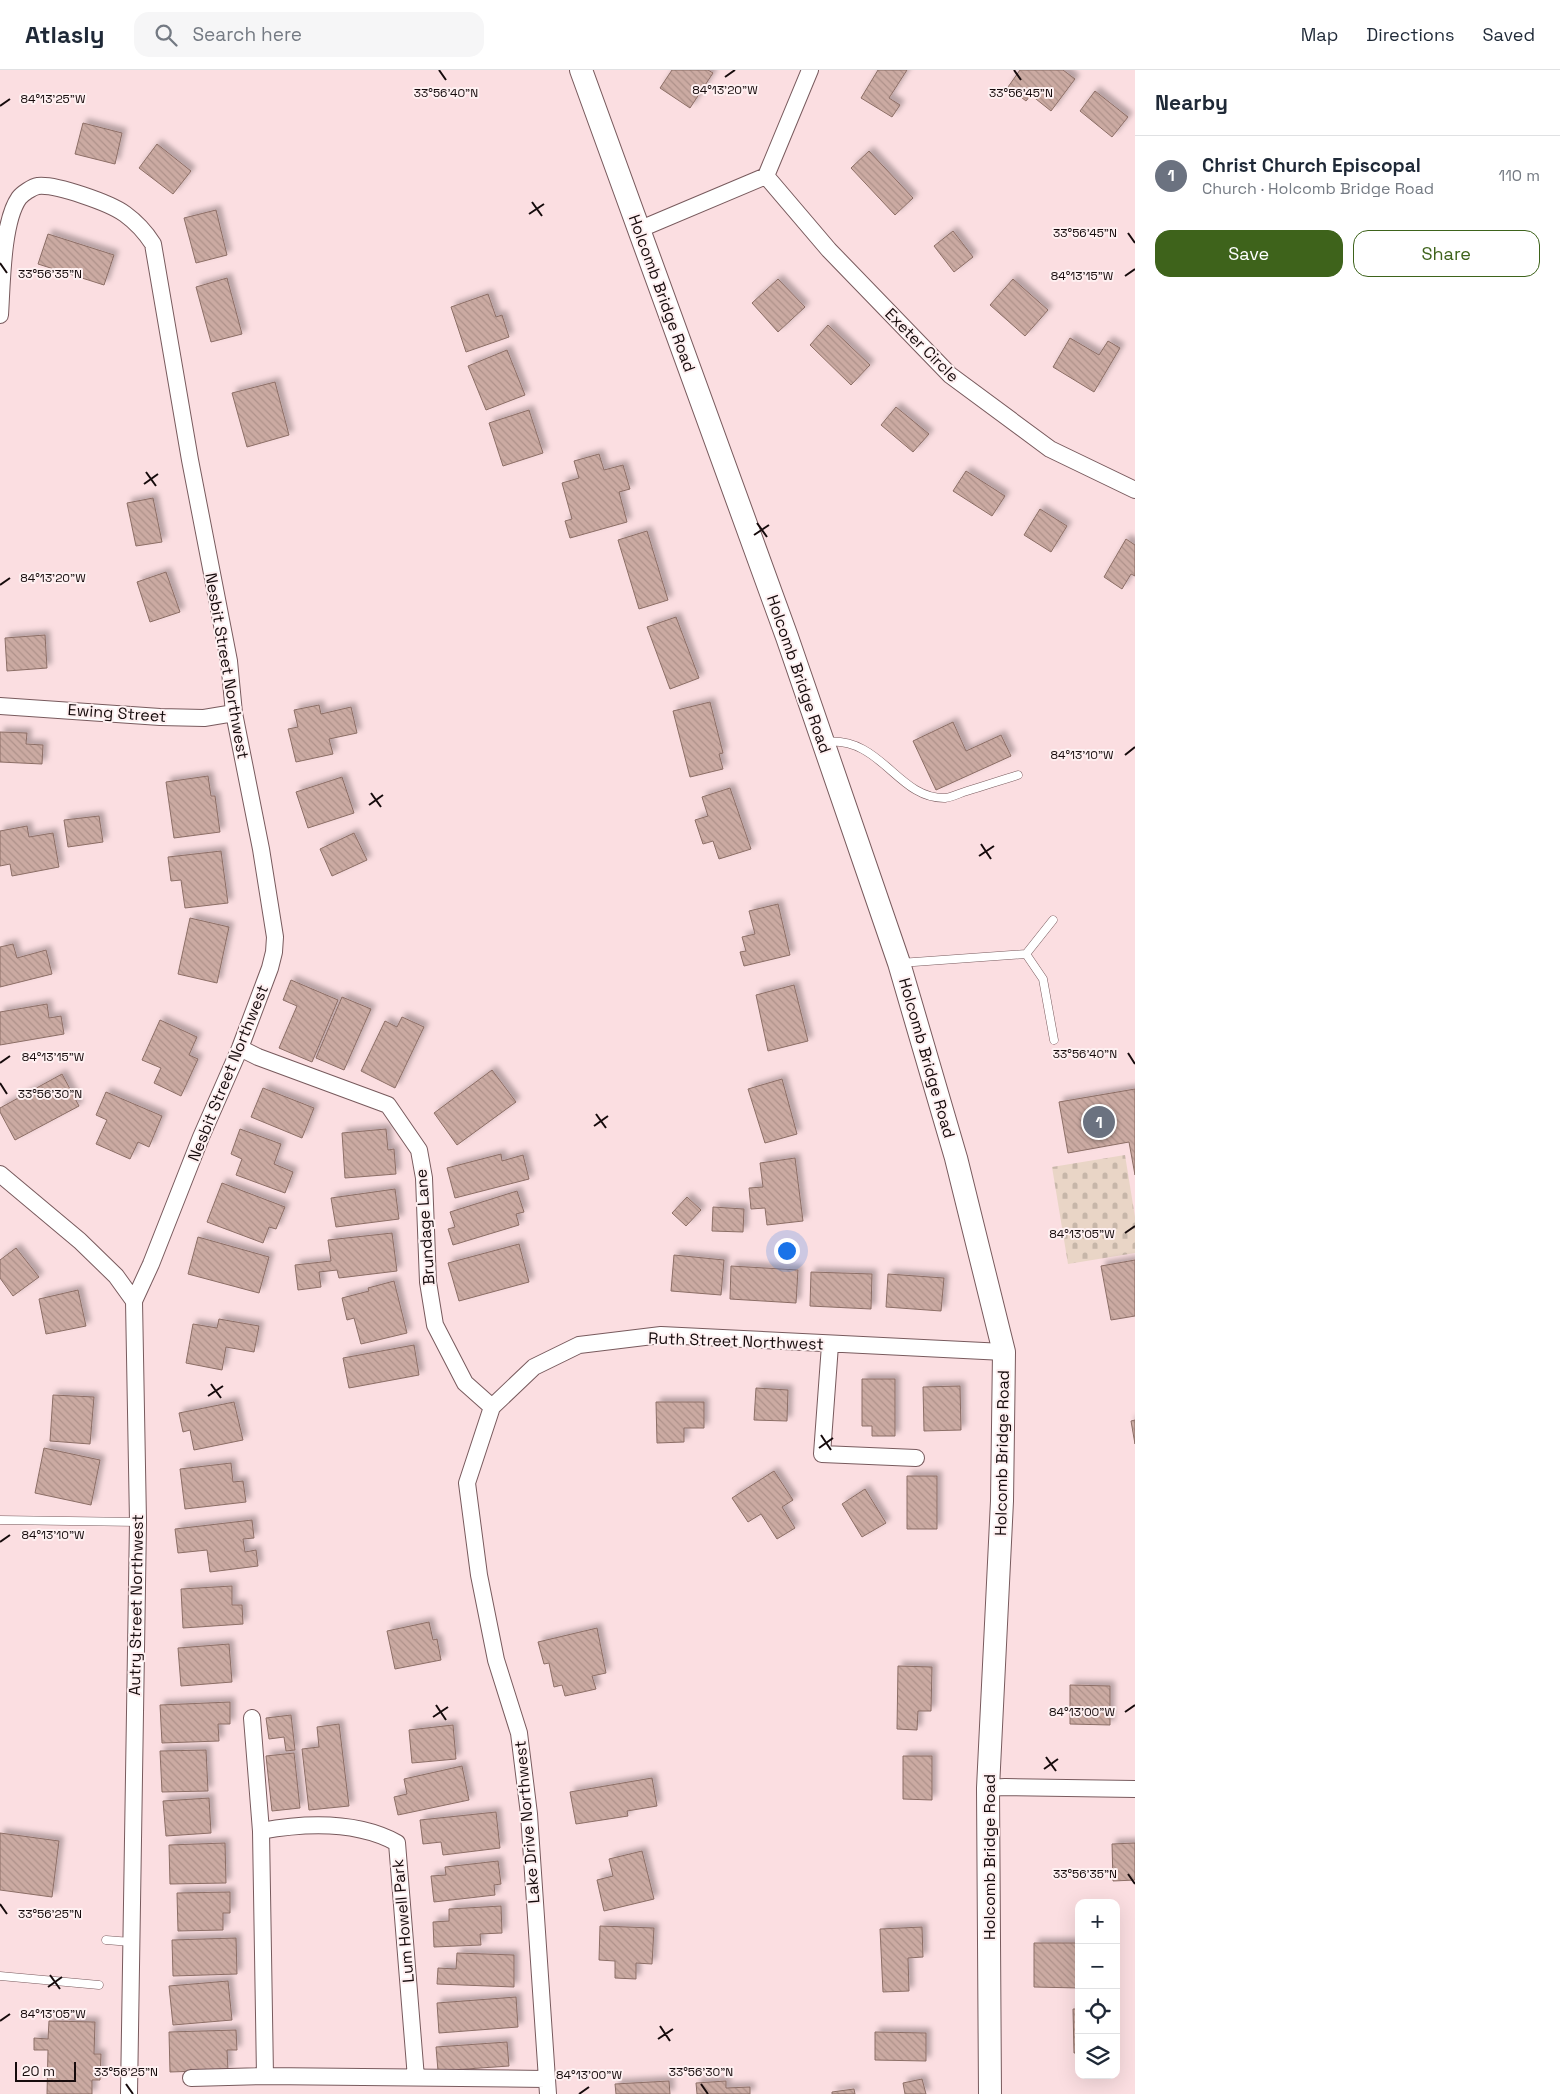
<!DOCTYPE html>
<meta charset="utf-8">
<style>
body{margin:0;font-family:"Space Grotesk",sans-serif;background:#f6f6f7;color:#1f2937}
.controls{position:absolute;right:15px;bottom:15px;display:grid;overflow:hidden;border-radius:10px;box-shadow:0 5px 20px #0002}
.controls button{width:45px;height:45px;display:grid;place-items:center;padding:0;border:0;border-bottom:1px solid #e0e1e3;background:#fff;color:#1f2937;font:25px sans-serif}
.scale{position:absolute;left:15px;bottom:12px;width:61px;box-sizing:border-box;padding-left:5px;border:2px solid #160b0c;border-top:0;font-size:14px;line-height:18px;white-space:nowrap;color:#160b0c;-webkit-text-stroke:4px #fef0f1;paint-order:stroke}
.you{position:absolute;left:786px;top:1180px;width:18px;height:18px;margin:-12px;border:4px solid #fff;border-radius:50%;background:#1a73e8;box-shadow:0 0 0 8px #1a73e833}
.badge{display:grid;place-items:center;width:32px;height:32px;border-radius:50%;background:#3e631b;color:#fff;font-size:16px;font-weight:700}
.pin{position:absolute;translate:-50% -50%;border:2px solid #fff;box-shadow:0 1px 5px #0006}
.list{margin:0;padding:0;list-style:none}
h2{display:flex;justify-content:space-between;align-items:center;height:65px;margin:0;padding:0 20px;font-size:21px}
h2 small{font-size:16px;font-weight:400;color:#747a83}
.list li{display:grid;grid-template-columns:32px 1fr auto;gap:15px;align-items:center;box-sizing:border-box;height:80px;padding:0 20px;border-top:1px solid #e0e1e3}
.list b{display:block;font-size:19px;white-space:nowrap}
.list p{margin:0;font-size:16px;white-space:nowrap;color:#747a83}
.list em{font-size:16px;font-style:normal;color:#747a83}
.actions{display:flex;gap:10px;padding:15px 20px}
.actions a{flex:1;padding:11px 0;border:1px solid #3e631b;border-radius:15px;text-align:center;font-size:18px;color:#3e631b}
.actions .main{background:#3e631b;color:#fff}
.icon{flex:none;width:28px;height:28px;fill:none;stroke:currentColor;stroke-width:2;stroke-linecap:round;stroke-linejoin:round}
.map{position:relative;flex:none;width:1135px;height:2024px;overflow:hidden}
header{display:flex;align-items:center;gap:30px;box-sizing:border-box;height:70px;padding:0 25px;background:#fff;border-bottom:1px solid #e0e1e3}
header strong{font-size:24px}
nav{display:flex;gap:28px;margin-inline-start:auto;font-size:18px}
.search{width:350px;height:45px;background:#f6f6f7;display:flex;align-items:center;gap:12px;box-sizing:border-box;padding:0 18px;border-radius:15px;color:#747a83;font-size:19px}
main{display:flex}
aside{flex:1;background:#fff}
.map>svg:first-child{display:block}
.cemetery{fill:url(#cemetery-stones)}
.building{fill:url(#building-back-hatch);stroke:#8c6e66;filter:url(#shadow)}
.lines{fill:none;stroke-linecap:round;stroke-linejoin:round}
.lane-casing{stroke:#785a5d;stroke-width:9}
.street-casing{stroke:#785a5d;stroke-width:18}
.secondary-casing{stroke:#785a5d;stroke-width:24}
.lane{stroke:#fff;stroke-width:8}
.street{stroke:#fff;stroke-width:16}
.secondary{stroke:#fff;stroke-width:22}
.ticks{fill:none;stroke:#160b0c;stroke-width:2}
.labels{text-anchor:middle;dominant-baseline:central;stroke-width:4;stroke-linejoin:round;paint-order:stroke}
.street-label{font-size:16px;fill:#160b0c;stroke:#fef0f1}
.ticks-label{font-size:12px;text-anchor:middle;fill:#160b0c;stroke:#fef0f1;stroke-width:4;stroke-linejoin:round;paint-order:stroke}
</style>
<header>
<strong>Atlasly</strong>
<div class="search"><svg class="icon" aria-label="search" viewBox="0 0 24 24"><circle cx="10" cy="10" r="6"/><path d="M15 15l6 6"/></svg>Search here</div>
<nav><a>Map</a><a>Directions</a><a>Saved</a></nav>
</header>
<main>
<div class="map">
<svg width="1135" height="2024" viewBox="0 0 1135 2024">
<defs>
<pattern id="cemetery-stones" width="16" height="16" patternUnits="userSpaceOnUse" patternTransform="scale(1.25)"><rect width="16" height="16" fill="#e9d5c6"/><path d="M2 7V4a2 2 0 0 1 4 0v3zM10 15v-3a2 2 0 0 1 4 0v3z" fill="#c7b6a9"/></pattern>
<pattern id="building-back-hatch" width="6" height="6" patternUnits="userSpaceOnUse" patternTransform="scale(1.25)"><rect width="6" height="6" fill="#cbaaa2"/><path d="M-1 5l2 2M0 0l6 6M5-1l2 2" fill="none" stroke="#ae918a"/></pattern>
<filter id="shadow"><feDropShadow dx="4.5" dy="-4.5" stdDeviation="2.5" flood-color="#0004"/></filter>
</defs>
<rect width="100%" height="100%" fill="#fbdee1"/>
<path class="cemetery" d="M1125,1085l10,62v36l-67,11 -16,-97z"/>
<path class="building" d="M672,0h36l5,3 -23,35 -30,-20z
M878,0h29l-18,28 11,7 -8,12 -31,-19z
M1020,0h43l12,9 -24,32 -20,-16 -5,6 -18,-14z
M1095,21l33,26 -16,20 -32,-26z
M83,53l39,10 -7,31 -40,-10z
M157,74l34,27 -18,23 -34,-26z
M869,81l44,47 -18,17 -44,-47z
M216,140l11,45 -31,8 -12,-45z
M953,161l20,26 -19,15 -20,-26z
M48,164l66,21 -10,30 -66,-21z
M227,208l15,56 -31,8 -15,-55z
M778,209l27,28 -27,25 -26,-29z
M1013,209l35,31 -23,26 -35,-31z
M488,224l8,23 6,-2 7,22 -43,15 -15,-45z
M828,255l42,40 -19,20 -41,-40z
M1070,268l29,17 9,-14 12,7 -26,44 -41,-25z
M507,280l18,45 -39,15 -18,-44z
M275,312l14,53 -42,12 -15,-54z
M896,337l33,27 -16,18 -32,-27z
M529,340l14,43 -40,13 -14,-43z
M599,384l5,16 19,-5 7,24 -11,3 8,30 -57,16 -5,-17 7,-2 -10,-36 17,-5 -5,-17z
M966,401l39,25 -13,20 -39,-25z
M153,428l9,44 -26,4 -9,-43z
M1040,439l27,17 -16,26 -27,-17z
M647,461l21,69 -29,9 -21,-69z
M1126,469l9,6v31l-4,-2 -9,15 -18,-12z
M166,502l14,40 -30,10 -13,-40z
M676,547l23,61 -29,11 -23,-62z
M45,565l2,33 -40,3 -2,-33z
M710,632l13,51 -4,1 4,15 -33,8 -17,-66z
M319,635l2,9 30,-7 6,26 -28,6 4,15 -37,8 -8,-33 10,-2 -4,-17z
M953,652l13,29 35,-16 10,21 -75,34 -23,-49z
M0,662l27,1 -1,11 17,1 -1,19 -42,-2z
M208,706l3,20h4l5,36 -46,6 -8,-56z
M342,707l12,36 -46,15 -12,-36z
M730,718l21,61 -32,10 -6,-18 -10,3 -8,-24 13,-4 -6,-19z
M99,746l4,26 -35,5 -4,-27z
M27,756l2,11 24,-4 6,34 -47,9 -2,-12 -10,2v-35z
M354,763l13,27 -35,16 -12,-27z
M221,781l7,52 -43,5 -4,-28 -10,1 -3,-24z
M778,834l12,51 -46,11 -4,-14 6,-1 -4,-14 13,-3 -6,-23z
M190,848l39,9 -12,56 -39,-9z
M13,874l4,14 29,-8 6,24 -52,13v-40z
M291,910l47,20 -26,62 -33,-14 18,-42 -14,-6z
M794,915l14,56 -40,10 -12,-56z
M342,927l29,12 -27,61 -28,-12z
M47,934l2,14 12,-2 3,18 -64,11v-33z
M402,947l22,10 -29,61 -34,-17 24,-50 12,6z
M160,950l37,17 -8,18 9,4 -17,37 -27,-13 7,-15 -19,-8z
M492,1000l24,32 -59,43 -23,-32z
M62,1004l17,32 -64,34 -15,-28v-4z
M782,1009l15,55 -32,9 -17,-54z
M263,1018l51,20 -12,30 -51,-21z
M1135,1019v86l-6,-33 -61,11 -9,-51z
M106,1022l56,24 -13,31 -11,-5 -8,17 -34,-15 11,-24 -11,-5z
M240,1059l41,15 -7,20 19,8 -8,21 -49,-18 6,-16 -11,-5z
M386,1059l2,21 6,-1 2,25 -51,4 -3,-45z
M501,1084l1,7 21,-6 6,24 -74,19 -8,-30z
M795,1088l8,63 -36,4 -2,-17 -14,1 -2,-21 14,-1 -3,-24z
M222,1113l63,24 -9,22 -7,-2 -6,16 -56,-21z
M395,1119l4,30 -63,8 -5,-29z
M517,1121l7,21 -8,2 3,11 -66,20 -5,-16 7,-2 -5,-15z
M687,1127l14,13 -15,16 -14,-13z
M713,1137l31,2 -1,23 -31,-1z
M392,1163l5,38 -58,7 -2,-8 -18,2 2,15 -23,3 -3,-25 36,-4 -3,-21z
M198,1167l71,20 -10,36 -71,-19z
M519,1174l10,38 -70,19 -11,-38z
M16,1178l23,29 -26,19 -13,-18v-18z
M674,1185l50,5 -3,35 -50,-4z
M1135,1190v56l-24,4 -10,-54z
M731,1196l67,4 -2,33 -66,-4z
M811,1202l61,2 -1,35 -61,-3z
M888,1204l56,4 -3,33 -55,-4z
M394,1211l13,52 -46,11 -7,-26 -7,2 -5,-22 27,-7 -1,-3z
M78,1220l8,36 -40,8 -7,-35z
M219,1249l40,7 -5,26 -28,-5 -4,23 -36,-7 7,-39 24,4z
M414,1275l5,30 -70,13 -6,-30z
M862,1309h33v57h-23v-10h-10z
M960,1316l1,44 -37,1 -1,-44z
M756,1318l32,2 -1,31 -33,-1z
M53,1325l41,2 -4,47 -40,-3z
M234,1332l9,38 -49,10 -4,-20 -7,2 -4,-19z
M656,1332h48v26h-20v14l-27,1z
M1135,1350v24l-4,-23z
M44,1378l56,12 -9,45 -56,-12z
M231,1393l2,19 10,-1 3,21 -61,7 -5,-40z
M774,1401l19,29 -11,7 13,21 -18,11 -16,-25 -13,8 -16,-24z
M907,1406h30v53h-30z
M865,1419l21,34 -24,14 -20,-33z
M252,1450l2,18 -11,1 2,13 11,-2 2,16 -48,6 -3,-22 -29,3 -3,-24z
M232,1516v19h10l1,19 -60,4 -2,-39z
M429,1552l4,18 4,-1 4,21 -46,9 -8,-38z
M597,1558l9,45 -14,3 4,13 -31,7 -3,-11 -8,2 -5,-24 -5,1 -6,-22z
M229,1574l3,38 -51,4 -3,-38z
M898,1596l34,1 -1,44h-13l-1,19 -20,-1z
M1070,1615l40,1v39l-40,-1z
M230,1632v22h-12l1,17 -57,2 -2,-38z
M291,1645l4,35 -9,1 -2,-14 -15,2 -3,-21z
M339,1654l10,82 -40,4 -7,-61 17,-2 -2,-20z
M453,1655l3,34 -44,4 -3,-33z
M206,1680l2,41 -46,1 -2,-41z
M294,1683l6,55 -28,3 -6,-55z
M903,1686h29v44l-29,-1z
M462,1696l7,34 -71,15 -4,-18 13,-3 -3,-15z
M652,1708l5,28 -30,5 1,5 -52,8 -6,-32z
M209,1728l2,35 -45,3 -3,-35z
M496,1742l4,36 -57,7 -2,-13 -18,2 -3,-24z
M0,1763l59,8 -7,56 -52,-7z
M225,1773l1,40 -56,1 -1,-39z
M1135,1773v37l-22,1 -1,-37z
M642,1781l12,48 -50,12 -7,-31 16,-4 -4,-17z
M498,1791l3,23 -7,1 1,10 -61,7 -3,-26 15,-1 -1,-8z
M230,1822v21h-7v17l-45,1 -1,-38z
M501,1836l1,27 -22,1 1,11 -47,2 -1,-25 16,-1v-12z
M600,1856l54,2 -2,36 -16,-1v16l-21,-1v-17l-16,-1z
M922,1857l1,30 -15,1 1,33 -26,1 -3,-63z
M236,1868l1,36 -64,2 -1,-36z
M1034,1873h45v45l-45,-1z
M457,1883l57,2v32l-77,-3 1,-16 18,1z
M228,1911l4,39 -59,5 -4,-39z
M516,1927l2,30 -79,6 -2,-30z
M1073,1939h6v44h-5z
M49,1951l46,1 -1,32h7l-1,26h-8v14h-45l1,-44h-14v-12l14,1z
M236,1960l1,20h-10l1,20 -58,2 -1,-40z
M875,1962l51,1v28l-51,-1z
M507,1972l2,24 -71,5 -2,-24z
M922,2009l4,15h-21l-2,-11z
M669,2011l1,13h-54l-1,-10z
M726,2011v7l24,-1v7h-53l-1,-11z
M854,2019l1,5h-23v-2z"/>
<g class="lines">
<g class="lane-casing">
<path id="lane" d="M825,672c57,-6 72,57 120,56 7,-1 15,-5 22,-7 17,-5 34,-11 51,-16
M1026,884l17,25 11,61
M900,893l126,-9 27,-34
M0,1450l138,2
M106,1870l25,2
M0,1906l99,9"/>
</g>
<g class="street-casing">
<path id="street" d="M766,106l63,74 121,125 100,74 85,41
M638,160l128,-54 44,-106
M0,245c2,-29 2,-93 19,-117 3,-4 13,-11 19,-12 18,-2 72,17 87,28 11,8 21,19 28,30l37,216 39,201 5,52 27,136 14,88 -1,15 -4,16 -30,80 -39,89 -50,127 -17,37
M0,636l160,11 44,1 30,-5
M240,978l18,9 130,48 31,45 5,28 4,104 7,43 30,58 27,24
M0,1104l80,67 36,35 18,25 4,221 -9,572
M830,1275l-8,109 94,4
M252,1648l9,113 4,245
M988,1718l17,-1 130,2
M261,1761c44,-8 96,-10 136,12l19,235
M191,2008l74,-2 281,3
M548,2024l-19,-280 -10,-81 -23,-73 -17,-85 -12,-92 25,-76 42,-40 45,-22 82,-10 343,17"/>
</g>
<g class="secondary-casing">
<path id="secondary" d="M581,0l206,567 112,326 57,195 48,194 -2,149 -14,287 2,306"/>
</g>
<use href="#lane" class="lane"/>
<use href="#street" class="street"/>
<use href="#secondary" class="secondary"/>
</g>
<path class="ticks" d="M439,0l7,10M1014,0l7,10M725,7l10,-7M0,36l10,-7M532,132l10,14M529,144l15,-10M1128,163l7,10M0,193l7,10M1125,206l10,-7M146,402l10,14M144,414l14,-10M757,453l10,14M754,465l15,-10M0,515l10,-7M1125,685l10,-8M371,723l10,14M369,735l14,-10M981,774l10,15M979,786l15,-10M1128,983l7,11M0,993l10,-7M0,1013l7,11M596,1044l10,14M594,1056l14,-10M1125,1163l10,-7M211,1314l10,14M208,1326l15,-10M821,1365l10,15M819,1378l14,-10M0,1472l10,-7M436,1635l10,15M1125,1642l10,-7M433,1647l15,-10M1046,1687l10,14M1044,1699l14,-10M1128,1804l7,10M0,1834l7,10M50,1905l10,14M48,1917l14,-10M0,1951l10,-7M660,1956l10,15M658,1969l15,-10M126,2014l7,10M701,2014l7,10M579,2024l10,-7"/>
<g class="labels">
<g class="street-label">
<text transform="translate(662 223) rotate(70)">Holcomb Bridge Road</text>
<text transform="translate(922 275) rotate(45)">Exeter Circle</text>
<text transform="translate(227 596) rotate(80)">Nesbit Street Northwest</text>
<text transform="translate(799 604) rotate(71)">Holcomb Bridge Road</text>
<text transform="translate(117 643) rotate(4)">Ewing Street</text>
<text transform="translate(927 988) rotate(74)">Holcomb Bridge Road</text>
<text transform="translate(228 1003) rotate(-68)">Nesbit Street Northwest</text>
<text transform="translate(425 1157) rotate(-94)">Brundage Lane</text>
<text transform="translate(736 1271) rotate(2)">Ruth Street Northwest</text>
<text transform="translate(1002 1383) rotate(-89)">Holcomb Bridge Road</text>
<text transform="translate(136 1535) rotate(-89)">Autry Street Northwest</text>
<text transform="translate(527 1752) rotate(-95)">Lake Drive Northwest</text>
<text transform="translate(989 1787) rotate(-90)">Holcomb Bridge Road</text>
<text transform="translate(403 1851) rotate(-95)">Lum Howell Park</text>
</g>
</g>
<g class="ticks-label">
<text x="725" y="24">84°13'20"W</text>
<text x="446" y="27">33°56'40"N</text>
<text x="1021" y="27">33°56'45"N</text>
<text x="53" y="33">84°13'25"W</text>
<text x="1085" y="167">33°56'45"N</text>
<text x="50" y="208">33°56'35"N</text>
<text x="1082" y="210">84°13'15"W</text>
<text x="53" y="512">84°13'20"W</text>
<text x="1082" y="689">84°13'10"W</text>
<text x="1085" y="988">33°56'40"N</text>
<text x="53" y="991">84°13'15"W</text>
<text x="50" y="1028">33°56'30"N</text>
<text x="1082" y="1168">84°13'05"W</text>
<text x="53" y="1469">84°13'10"W</text>
<text x="1082" y="1646">84°13'00"W</text>
<text x="1085" y="1808">33°56'35"N</text>
<text x="50" y="1848">33°56'25"N</text>
<text x="53" y="1948">84°13'05"W</text>
<text x="126" y="2006">33°56'25"N</text>
<text x="701" y="2006">33°56'30"N</text>
<text x="589" y="2009">84°13'00"W</text>
</g>
</svg>
<div class="controls">
<button>+</button>
<button>−</button>
<button><svg class="icon" aria-label="locate" viewBox="0 0 24 24"><circle cx="12" cy="12" r="6"/><path d="M12 2v4M12 18v4M2 12h4M18 12h4"/></svg></button>
<button><svg class="icon" aria-label="layers" viewBox="0 0 24 24"><path d="M12 4l9 5-9 5-9-5zM3 14l9 5 9-5"/></svg></button>
</div>
<div class="scale">20 m</div>
<div class="you"></div>
<div class="pin badge" style="left:1099px;top:1052px;background:#6b7280">1</div>
</div>
<aside>
<h2>Nearby<small></small></h2>
<ul class="list">
<li><span class="badge" style="background:#6b7280">1</span><div><b>Christ Church Episcopal</b><p>Church · Holcomb Bridge Road</p></div><em>110 m</em></li>
</ul>
<div class="actions"><a class="main">Save</a><a>Share</a></div>
</aside>
</main>
